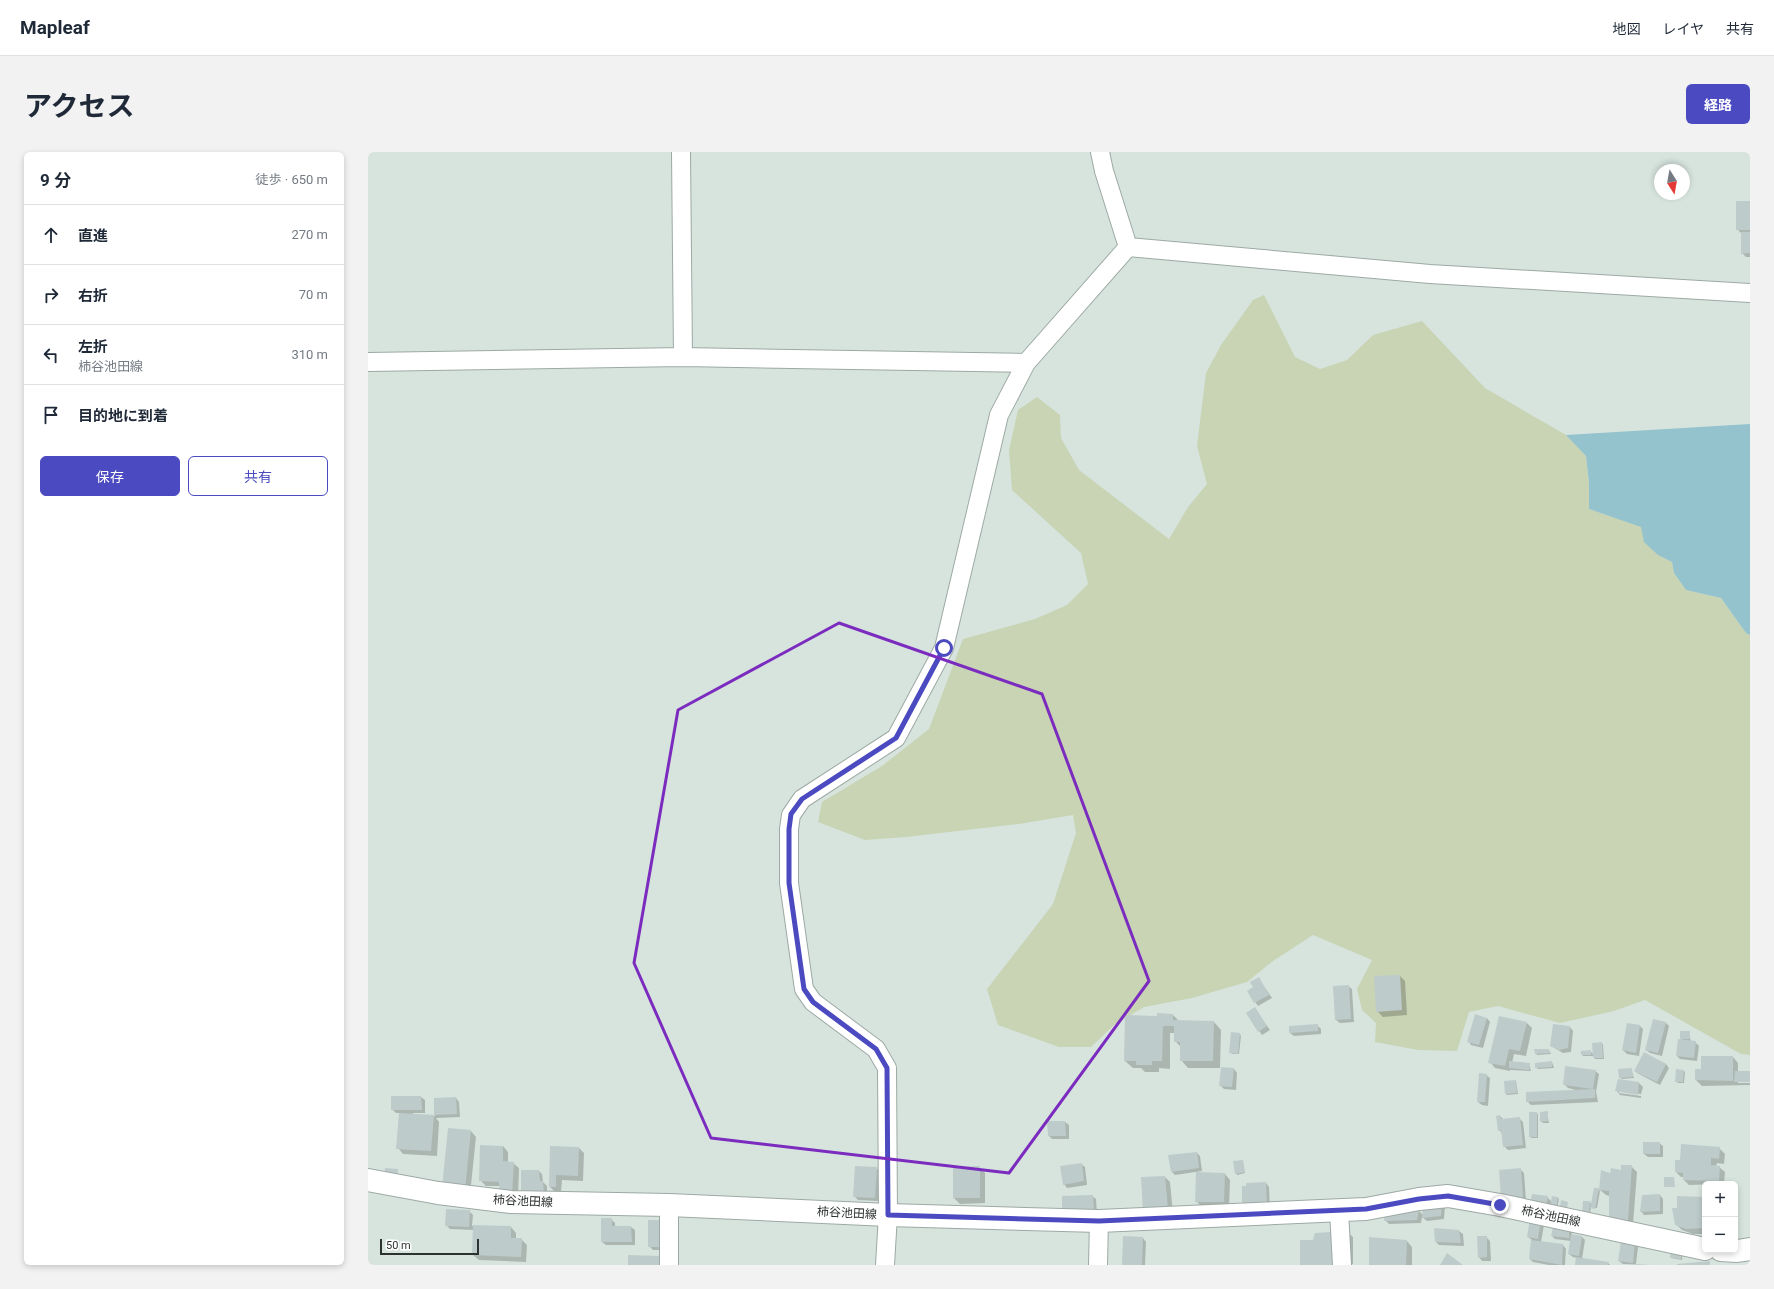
<!DOCTYPE html>
<html lang="ja">
<meta charset="utf-8">
<style>
body{margin:0;font-family:Roboto,"Noto Sans JP",sans-serif;background:#f2f2f3;color:#1f2937}
.controls{position:absolute;right:12px;bottom:12px;display:grid;overflow:hidden;border-radius:6px;box-shadow:0 2px 6px #0003}
.controls button{width:36px;height:36px;display:grid;place-items:center;padding:0;border:0;border-bottom:1px solid #e0e1e3;background:#fff;color:#1f2937;font:20px sans-serif}
.compass{position:absolute;left:1286px;top:12px;width:36px;height:36px;border-radius:50%;background:#fff;box-shadow:0 2px 6px #0003;rotate:169deg}
.scale{position:absolute;left:12px;bottom:10px;width:99px;box-sizing:border-box;padding-left:4px;border:2px solid #2d3230;border-top:0;font-size:11px;line-height:14px;white-space:nowrap;color:#2d3230;-webkit-text-stroke:3px #fff;paint-order:stroke}
.stop{position:absolute;width:12px;height:12px;margin:-9px;border:3px solid #4c4ac1;border-radius:50%;background:#fff}
.stop.end{background:#4c4ac1;border-color:#fff;box-shadow:0 1px 4px #0008}
.list{margin:0;padding:0;list-style:none}
h2{display:flex;justify-content:space-between;align-items:center;height:52px;margin:0;padding:0 16px;font-size:17px}
h2 small{font-size:13px;font-weight:400;color:#747a83}
.list li{display:grid;grid-template-columns:26px 1fr auto;gap:12px;align-items:center;box-sizing:border-box;height:60px;padding:0 16px;border-top:1px solid #e0e1e3}
.list b{display:block;font-size:15px;white-space:nowrap}
.list p{margin:0;font-size:13px;white-space:nowrap;color:#747a83}
.list em{font-size:13px;font-style:normal;color:#747a83}
.actions{display:flex;gap:8px;padding:12px 16px}
.actions a{flex:1;padding:9px 0;border:1px solid #4c4ac1;border-radius:6px;text-align:center;font-size:14px;color:#4c4ac1}
.actions .main{background:#4c4ac1;color:#fff}
.icon{flex:none;width:22px;height:22px;fill:none;stroke:currentColor;stroke-width:2;stroke-linecap:round;stroke-linejoin:round}
.map{position:relative;flex:none;width:1382px;height:1113px;overflow:hidden;border-radius:6px}
header{display:flex;align-items:center;gap:24px;box-sizing:border-box;height:56px;padding:0 20px;background:#fff;border-bottom:1px solid #e0e1e3}
header strong{font-size:19px}
nav{display:flex;gap:22px;margin-inline-start:auto;font-size:14px}
.intro{display:flex;align-items:center;justify-content:space-between;box-sizing:border-box;height:96px;padding:0 24px}
h1{margin:0;font-size:28px}
.button{padding:10px 18px;border-radius:6px;background:#4c4ac1;color:#fff;font-size:14px;font-weight:700}
main{display:flex;gap:24px;padding:0 24px}
aside{flex:1;background:#fff;border-radius:6px;box-shadow:0 2px 6px #0003}
.map>svg:first-child{display:block}
.green{fill:#c8d4b4}
.water{fill:#94c3cd}
.shadow{fill:#0003}
.building{fill:#bdcbca}
.lines{fill:none;stroke-linecap:round;stroke-linejoin:round}
.minor-casing{stroke:#9da9a4;stroke-width:20}
.major-casing{stroke:#9da9a4;stroke-width:24}
.minor{stroke:#fff;stroke-width:18}
.major{stroke:#fff;stroke-width:22}
.route{stroke:#4c4ac1;stroke-width:5}
.marked{fill:none;stroke:#7b2cbf;stroke-width:3;stroke-linejoin:round}
.labels{text-anchor:middle;dominant-baseline:central;stroke-width:4;stroke-linejoin:round;paint-order:stroke}
.street-label{font-size:12px;fill:#2d3230;stroke:#fff}
</style>
<header>
<strong>Mapleaf</strong>
<nav><a>地図</a><a>レイヤ</a><a>共有</a></nav>
</header>
<div class="intro"><h1>アクセス</h1><a class="button">経路</a></div>
<main>
<aside>
<h2>9 分<small>徒歩 · 650 m</small></h2>
<ul class="list">
<li><svg class="icon" aria-label="ahead" viewBox="0 0 24 24"><path d="M12 20V5M6 11l6-6 6 6"/></svg><div><b>直進</b></div><em>270 m</em></li>
<li><svg class="icon" aria-label="right" viewBox="0 0 24 24"><path d="M7 20v-9h11M14 6l5 5-5 5"/></svg><div><b>右折</b></div><em>70 m</em></li>
<li><svg class="icon" aria-label="left" viewBox="0 0 24 24"><path d="M17 20v-9H6M10 6l-5 5 5 5"/></svg><div><b>左折</b><p>柿谷池田線</p></div><em>310 m</em></li>
<li><svg class="icon" aria-label="arrive" viewBox="0 0 24 24"><path d="M6 21V4h12l-3 4 3 4H6"/></svg><div><b>目的地に到着</b></div></li>
</ul>
<div class="actions"><a class="main">保存</a><a>共有</a></div>
</aside>
<div class="map">
<svg width="1382" height="1113" viewBox="0 0 1382 1113">
<rect width="100%" height="100%" fill="#d7e4de"/>
<path class="green" d="M896,143l31,62 25,12 27,-9 26,-25 49,-14 63,67 81,47 20,21 3,27v26l53,18 16,28 14,7 2,11 12,17 35,8 25,35 4,2v420l-9,-1 -96,-54 -31,11 -54,12 -62,-17 -29,6 -12,39 -39,-1 -43,-8 1,-19 -14,-13 -5,-21 15,-29 -59,-25 -40,26 -26,21 -55,16 -48,9 -30,18 -23,22h-32l-61,-22 -11,-36 66,-85 23,-71 -3,-18 -54,9 -113,13 -41,3 -47,-18 4,-20 60,-36 47,-37 34,-90 72,-20 32,-14 21,-21 -7,-31 -69,-63 -3,-40 9,-40 19,-13 23,18 1,23 18,32 90,69 19,-32 19,-23 -10,-38 9,-73 15,-28 32,-45z"/>
<path class="water" d="M1382,272v211l-4,-2 -25,-35 -35,-8 -12,-17 -2,-11 -14,-7 -14,-13 -3,-15 -52,-18v-26l-3,-27 -20,-21z"/>
<path class="shadow" d="M1382,50v55h-4l-4,-4v-19l-5,-5z
M1032,824l5,5 2,34 -24,2 -6,-6z
M891,827l13,19 -14,8 -10,-15 6,-3z
M980,834l4,3 2,33 -14,1 -4,-3z
M887,857l15,21 -8,5 -15,-22z
M804,862l8,8h34l7,8 -1,38 14,1 3,4 -1,17 -12,-1 -4,-4 2,-17h-34l-7,-8v-13l-6,-6v-8h-5v36l-11,-1v4h-14l-4,-4h-8l-8,-7 33,-44z
M1119,866l3,4 -7,26 -12,-3 -3,-4z
M1297,870l4,4 -7,30 -12,-3 -4,-3z
M1159,871l5,5 -6,28 -12,-2 -2,9 17,1 2,7 -21,-1v1l-15,-3 -5,-6z
M1260,872l12,2 3,3 -4,27 -12,-2 -4,-4z
M949,873l4,4v5l-27,2 -4,-3z
M1186,873l16,2 3,4 -2,21 -8,1 -12,-7z
M1313,880h8l2,10h4l4,4 -2,15 -17,-2 -3,-3 6,-15 -2,-2z
M872,882l1,2 -2,18h-7l-2,-2z
M1234,891l1,2 1,14h-9l-1,-3h-11l-1,-2 8,-3 4,4z
M1181,898l2,4 -14,1 -1,-2z
M1276,902l22,10 3,4 -9,17 -21,-11 -4,-3z
M1365,905l5,6v9h12v9h-12v2h12v2l-48,1 -6,-6z
M1184,910l2,6 -16,1 -2,-2z
M1263,917l3,9 -12,1 -2,-1z
M1227,919l4,3 -3,18 2,10 -67,3 -4,-4 52,-10 -11,-3 -4,-4z
M1316,919l1,1 -1,11h-6l-2,-2z
M1118,923l4,3 -2,28 -6,-1 -4,-3z
M1250,928l21,3 4,4 -2,7 -22,-3v2l22,3v2l-21,-3 -3,-4z
M1148,929l2,13 -11,1 -1,-1z
M24,945h29l4,3v13h-12v2l22,1v-17l21,-1 3,4 1,15 -24,1 3,4 -2,34 -34,-2 -5,-6 2,-35h-4l-4,-4z
M1179,960l2,11h-6l-2,-2z
M1169,961l1,2v23h-7l-1,-2z
M1132,964l4,4 16,-1 3,3 3,26 -18,2 -4,-4 -1,-12 -4,-4z
M697,970l4,3v14h-17l-3,-3z
M103,979l5,6 -6,58 -27,-8z
M1291,991l4,3v11h-15l-4,-3z
M135,994l5,6v11h5l6,5 -1,31 -18,-13h-14l-6,-6z
M183,995l28,1 5,5 -1,28 -21,-1 -1,12h-6l-5,-5z
M1351,996l6,6 -1,10 -7,-1 -1,3 3,1 6,5 -1,12 -35,1 -5,-5v-3h-3l-5,-5z
M829,1001l3,3 2,15 -27,4 -4,-4z
M874,1009l3,12 -8,2 -1,-2z
M713,1012l4,3 2,18 -20,3 -3,-4z
M1263,1014l6,6 -4,53h-17l-6,-29 -4,-1 -6,-5 11,-16 11,-3z
M611,1015l6,6v30l-25,1 -6,-6v-30z
M508,1016l4,3 -2,30 -20,-1 -4,-4z
M1152,1017l4,4 2,28 -24,-2z
M171,1019l3,3 1,8 4,4v12l-21,1z
M857,1022l5,6 -1,28 -27,-1 -6,-6z
M797,1025l5,5 3,32 -23,2z
M898,1031l3,4 1,23 -23,1z
M1230,1037l2,2 -3,17 -6,-1 -1,8 -6,-13h5l3,2z
M1292,1043l3,4v15l-19,1 -3,-4z
M724,1044l4,3 1,16 -30,1z
M1179,1045l5,5 5,-5 2,2 -2,11 -23,-1z
M1310,1045l27,1v36h-12l-11,-4 -6,-6z
M1077,1054l-1,13 -17,2 -5,-4 -1,6 -32,1 -4,-4 34,-9 4,4z
M101,1059l4,4 -1,11 39,1 5,6v6h5l6,6 -1,17 -47,-2 -6,-5 1,-25 -24,-1 -4,-4z
M243,1067l4,4v4h16l4,3v15h-29l-4,-3z
M1163,1068l13,5 -3,17 22,3 3,4 -1,16h-16l-16,-3 -3,-3 2,-19 -4,-3z
M281,1069l15,29h-11l-4,-4z
M1204,1077v6l9,1 4,4 -3,19 26,4 2,2h-34l1,-7 -4,-1 -4,-3 2,-13 -16,-2 -3,-3z
M1091,1079l4,3 1,12 -25,-1 -3,-3z
M979,1080l6,5v27l-52,1 13,-24z
M1118,1085l4,4 1,20h-9l-3,-4z
M775,1086l3,4 -1,23h-22z
M1039,1089l5,6v18h-42z
M1267,1091l3,4 -2,17 14,1 -27,-1 -4,-3z
M1315,1097l-1,11 -11,-2z"/>
<path class="building" d="M1368,49h14v29h-14z
M1373,80h9v21l-9,1z
M1032,823l2,35 -26,2 -2,-36z
M891,825l10,18 -15,8 -7,-12 6,-4 -3,-5z
M981,833l2,34 -16,1 -2,-34z
M887,855l12,19 -9,6 -12,-19z
M789,861l16,1v6l41,1 -1,40h-33v-19h-6v-16h-11l-1,35h-10v4h-16v-4h-12l1,-46 32,1z
M1107,862l12,4 -8,27 -12,-3z
M1131,864l28,6 -7,29 -11,-2 -4,17 -17,-3z
M1285,867l13,3 -8,31 -13,-3z
M1259,871l13,2 -4,28 -14,-3z
M950,872v7l-29,2v-7z
M1185,872l17,2 -2,22 -9,2 -9,-4z
M1312,879h10v8h-10z
M863,880l9,1 -2,21 -9,-1z
M1310,887l18,2 -2,17 -18,-2z
M1234,890l1,16h-10l-1,-15z
M1166,897h15l1,4 -15,1z
M1223,898v5h-10v-4z
M1276,900l22,12 -9,18 -23,-11z
M1333,904h32v25l-38,-1v-11h6z
M1141,909l21,2 -1,7 -20,-2z
M1184,909v6l-17,1v-5z
M1197,914l31,4 -3,19 -30,-4z
M853,915l13,1 -2,19 -13,-1z
M1264,916l1,9 -14,1 -1,-9z
M1308,917l8,1 -1,12h-8z
M1367,919h15v11h-16z
M1111,921l8,1 -2,28h-8z
M1250,927l21,3 -1,13 -23,-4z
M1148,928l1,13 -12,1 -1,-13z
M1227,937v9l-69,4v-10z
M23,944h30l1,14h-31z
M88,945l1,17 -23,1 -3,36 -35,-2 3,-36 35,2v-17z
M1180,959v10l-8,1v-10z
M1161,960h8v25h-8z
M1132,963l1,4 19,-2 3,28 -20,2 -2,-17 -3,1 -2,-15z
M679,969h18l1,15h-18z
M80,976l23,2 -6,60 -23,-3z
M1275,990h17v12h-17z
M1313,992l39,3 -1,12 -8,-1v7l9,1 -1,15 -36,-1v-7l-8,-1v-12h5z
M112,993l23,1v15l11,1 -2,32h-13v-12l-20,-1z
M182,994l29,1 -1,29 -22,-1v12h-7z
M829,1000l2,16 -28,4 -3,-17z
M875,1008l2,12 -10,2 -2,-13z
M714,1011l2,18 -21,4 -3,-19z
M1253,1013h11l-4,55h-19v-29l-10,-1 2,-20 9,3 1,-5 10,2z
M487,1014l22,1 -2,31 -22,-1z
M612,1014v32h-27v-31z
M17,1016l13,1 -1,10 -13,-2z
M1153,1016l2,30 -22,1 -2,-29z
M153,1018h18l1,11h3l1,14 -23,1z
M828,1020l29,1 -1,29h-29z
M797,1024l3,33 -25,2 -2,-34z
M1296,1025h10l1,10h-11z
M898,1030l1,25 -25,1v-22h4v-3z
M1226,1036h5l-4,21 -5,-1z
M1164,1042l16,2 -2,12 -16,-2z
M1292,1042v17l-20,1 2,-17z
M725,1043l1,17 -32,1v-17z
M1184,1044l6,1 -2,12 -6,-1z
M1309,1044l28,1 -1,31 -18,1 -11,-4 -3,-17h5z
M1193,1048l7,2 -1,7 -7,-2z
M1074,1049l-1,15 -19,2 1,-16z
M1215,1049h7l-1,13h-7z
M1017,1056l34,2 -2,10 -33,1z
M78,1057l24,1 -1,17 -24,-1z
M233,1066h11v8h19l1,16h-31z
M1162,1066l11,2 -3,19 -11,-2z
M280,1068h13v27h-13z
M1186,1071l15,2v13l-18,-2z
M105,1073l38,1v12h11l-1,19 -49,-2z
M1066,1076l25,2 2,13 -26,-1z
M980,1079l-11,34h-37v-25h13l2,-7z
M1203,1082l11,2 -3,20 -11,-2z
M755,1084l20,1 -1,28h-20z
M1109,1084h10v21l-9,1z
M1001,1085l38,3 -1,25h-37z
M1163,1088l32,4 -1,21 -33,-6z
M1253,1089l14,1 -2,21 -15,-2z
M1303,1094h10v13l-11,-1z
M1079,1101l16,12h-23z
M260,1103l32,1v9h-32z
M1208,1105l33,5 -1,3h-33z
M1342,1109v4h-33v-1z"/>
<g class="lines">
<g class="minor-casing">
<path id="minor" d="M313,0l2,205
M732,0l4,19 24,76
M760,95l302,27 320,19
M0,210l315,-5 343,6
M971,1059l3,54
M301,1113v-60
M517,1113l3,-50 -1,-147 -11,-19 -63,-47 -9,-13 -15,-106v-54l2,-14 11,-16 94,-61 48,-90 55,-233 27,-52 102,-116
M730,1113l1,-44"/>
</g>
<g class="major-casing">
<path id="major" d="M0,1028l70,13 73,9 158,3 219,10 211,6 267,-12 53,-10 29,-3 52,9 205,44
M1353,1098l16,1 13,-2"/>
</g>
<use href="#minor" class="minor"/>
<use href="#major" class="major"/>
</g>
<g class="lines">
<path class="route" d="M576,496l-48,90 -94,61 -11,15 -2,15v54l15,106 9,13 63,47 11,19 1,147 211,6 267,-12 53,-10 29,-3 52,9"/>
</g>
<path class="marked" d="M471,471l203,71 107,287 -140,192 -298,-35 -77,-175 44,-253z"/>
<g class="labels">
<g class="street-label">
<text transform="translate(155 1049) rotate(3)">柿谷池田線</text>
<text transform="translate(479 1061) rotate(3)">柿谷池田線</text>
<text transform="translate(1183 1064) rotate(12)">柿谷池田線</text>
</g>
</g>
</svg>
<div class="controls">
<button>+</button>
<button>−</button>
</div>
<svg class="compass" viewBox="-18 -18 36 36"><path d="M0-13l5 13h-10z" fill="#e53935"/><path d="M0 13l5-13h-10z" fill="#747a83"/></svg>
<div class="scale">50 m</div>
<div class="stop" style="left:576px;top:496px"></div>
<div class="stop end" style="left:1132px;top:1053px"></div>
</div>
</main>
